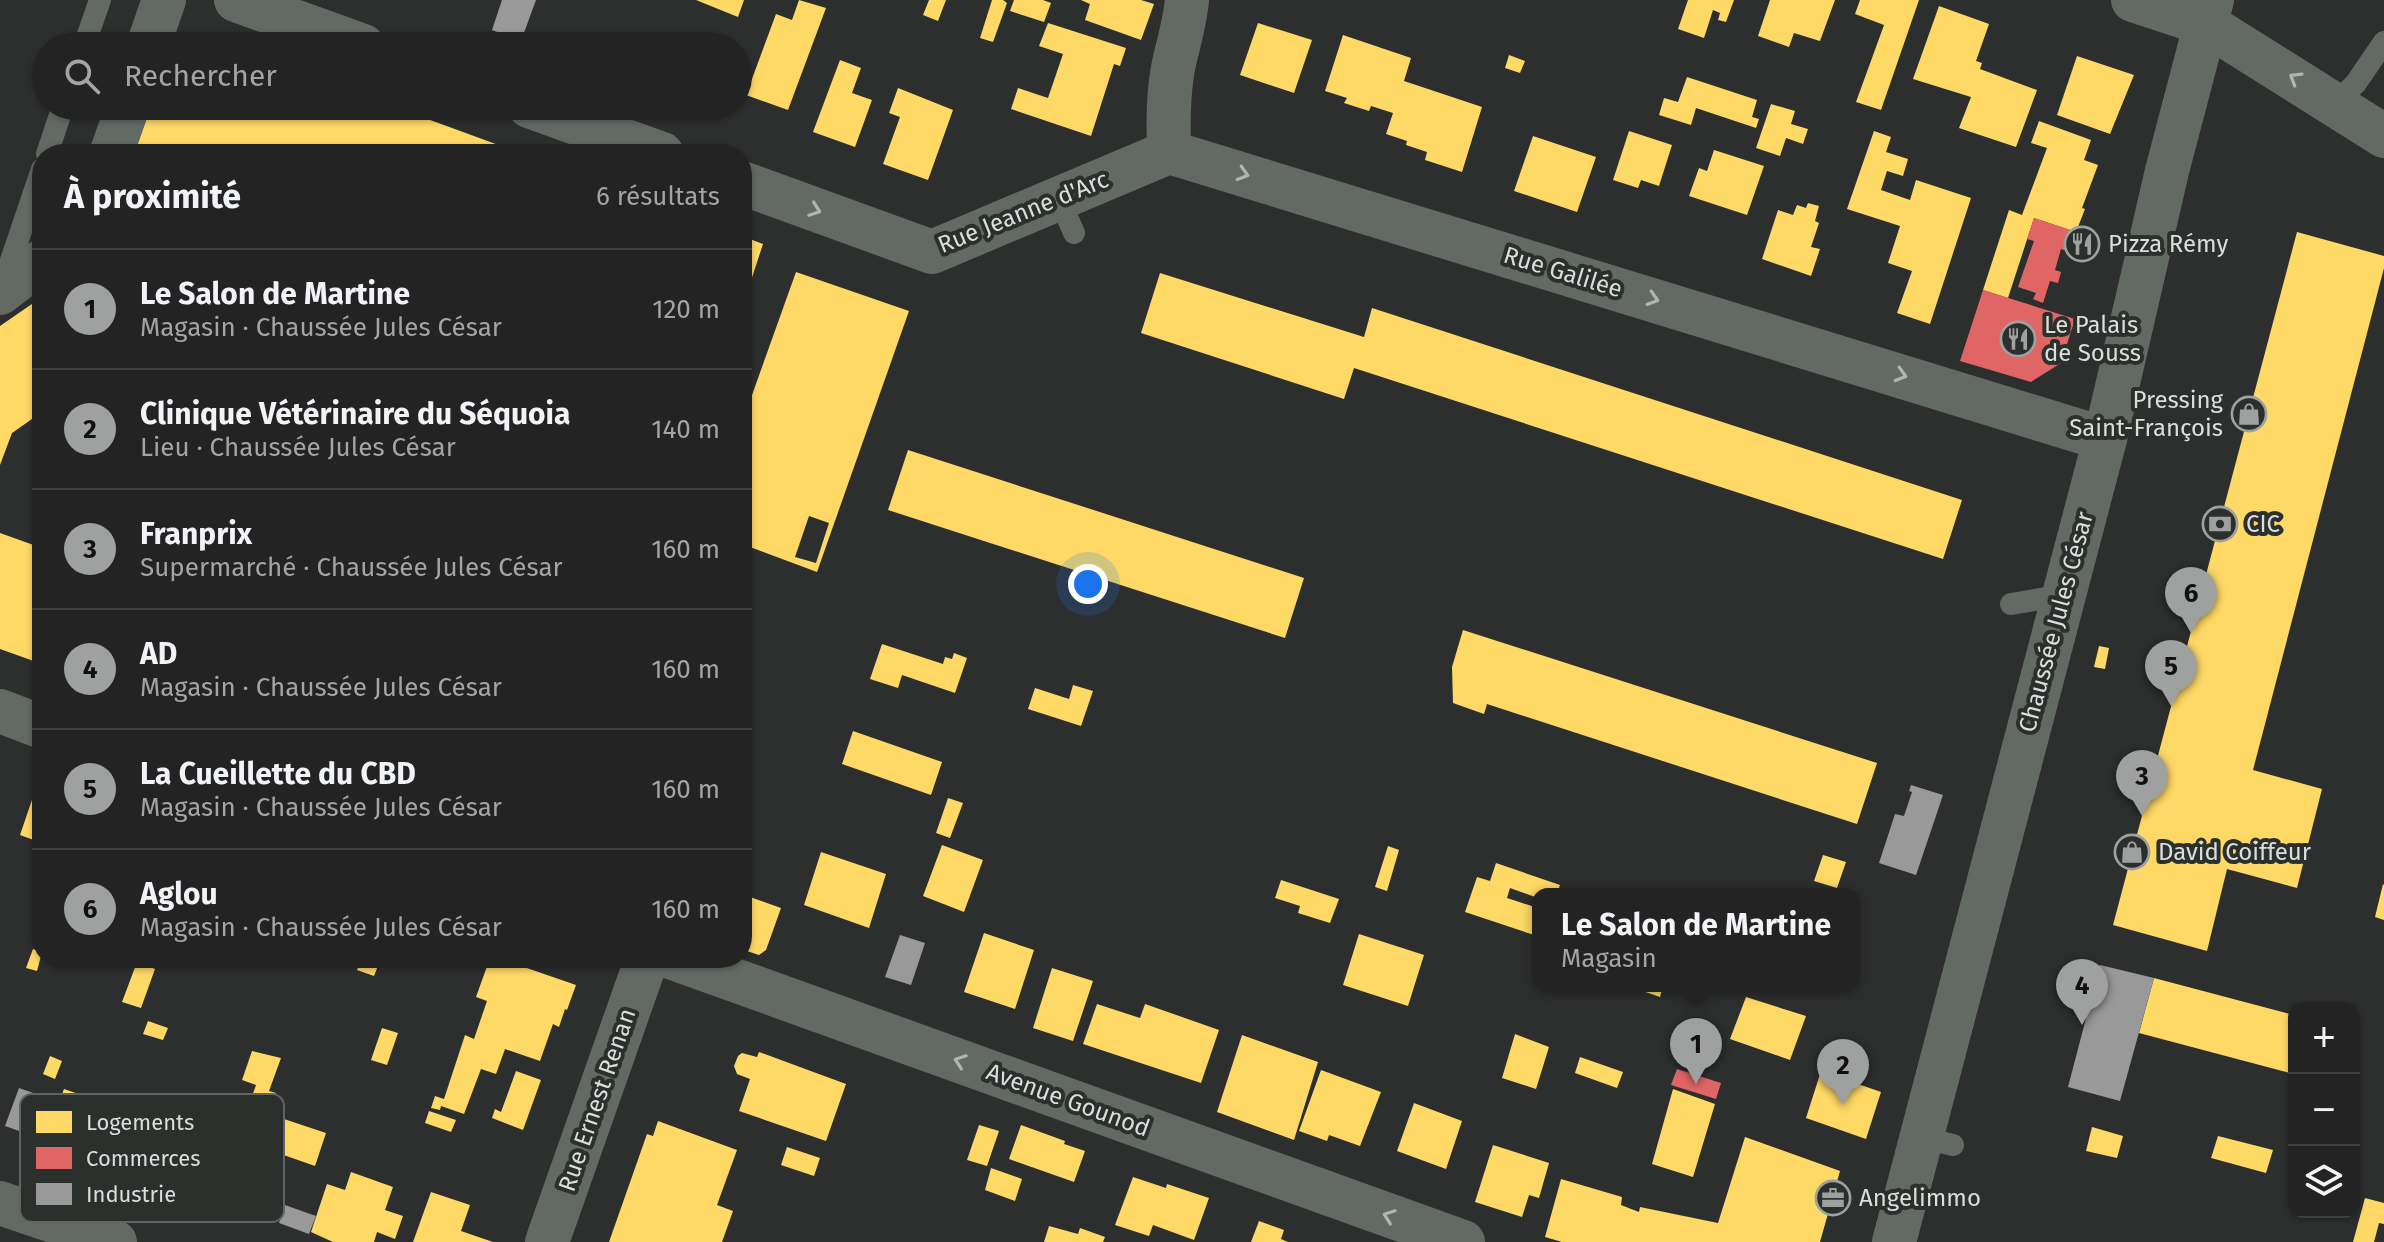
<!DOCTYPE html>
<html lang="fr">
<meta charset="utf-8">
<style>
body{margin:0;font-family:"Fira Sans",sans-serif;background:#2a2b2a;color:#f1f3f6}
.controls{position:absolute;right:24px;bottom:24px;display:grid;overflow:hidden;border-radius:16px;box-shadow:0 2px 6px #0004}
.controls button{width:72px;height:72px;display:grid;place-items:center;padding:0;border:0;border-bottom:2px solid #3f4040;background:#222322;color:#f1f3f6;font:40px sans-serif}
.you{position:absolute;left:1088px;top:584px;width:28px;height:28px;margin:-20px;border:6px solid #fff;border-radius:50%;background:#1a73e8;box-shadow:0 0 0 12px #1a73e833}
.badge{display:grid;place-items:center;width:52px;height:52px;border-radius:50%;background:#9ea19f;color:#111;font-size:26px;font-weight:700}
.pin{position:absolute;translate:-50% -66px;filter:drop-shadow(0 2px 4px #0008)}
.pin::after{content:'';position:absolute;top:42px;width:28px;height:24px;background:inherit;clip-path:polygon(0 0,100% 0,50% 100%)}
.popup{position:absolute;left:1532px;top:888px;width:328px;height:104px;box-sizing:border-box;display:grid;place-content:center;border-radius:16px;background:#222322;filter:drop-shadow(0 2px 6px #0005);font-size:26px;white-space:nowrap;color:#a2a4a5}
.popup b{font-size:30px;color:#f1f3f6}
.popup::after{content:'';position:absolute;left:50%;top:100%;margin-left:-16px;border:16px solid transparent;border-top-color:#222322}
.list{margin:0;padding:0;list-style:none}
h2{display:flex;justify-content:space-between;align-items:center;height:104px;margin:0;padding:0 32px;font-size:34px}
h2 small{font-size:26px;font-weight:400;color:#a2a4a5}
.list li{display:grid;grid-template-columns:52px 1fr auto;gap:24px;align-items:center;box-sizing:border-box;height:120px;padding:0 32px;border-top:2px solid #3f4040}
.list b{display:block;font-size:30px;white-space:nowrap}
.list p{margin:0;font-size:26px;white-space:nowrap;color:#a2a4a5}
.list em{font-size:26px;font-style:normal;color:#a2a4a5}
.icon{flex:none;width:44px;height:44px;fill:none;stroke:currentColor;stroke-width:2;stroke-linecap:round;stroke-linejoin:round}
.map{position:relative;flex:none;width:2384px;height:1242px;overflow:hidden}
.search{position:absolute;background:#222322;box-shadow:0 2px 6px #0004;left:32px;top:32px;width:720px;height:88px;display:flex;align-items:center;gap:20px;box-sizing:border-box;padding:0 28px;border-radius:44px;color:#a2a4a5;font-size:30px}
.panel{position:absolute;background:#222322;box-shadow:0 2px 6px #0004;left:32px;top:144px;width:720px;height:824px;border-radius:32px}
.map>svg:first-child{display:block}
.homes{fill:#ffd966;fill-rule:evenodd}
.shops{fill:#e06666}
.industry{fill:#999}
.lines{fill:none;stroke-linecap:round;stroke-linejoin:round}
.service{stroke:#636a64;stroke-width:22}
.minor{stroke:#636a64;stroke-width:44}
.tertiary{stroke:#636a64;stroke-width:44}
.oneway{stroke:#b1b5b2}
.labels{text-anchor:middle;dominant-baseline:central;stroke-width:8;stroke-linejoin:round;paint-order:stroke}
.street-label{font-size:24px;fill:#dbdedc;stroke:#2c302d}
.poi-label{font-size:24px;fill:#dbdedc;stroke:#2c302d;text-anchor:start}
.key{fill:#2c302d;stroke:#616462;stroke-width:2}
.key-label{font-size:22px;fill:#dbdedc}
</style>
<div class="map">
<svg width="2384" height="1242" viewBox="0 0 2384 1242">
<rect width="100%" height="100%" fill="#2d2f2e"/>
<path class="homes" d="M696,0h48l-6,17z
M799,0l27,8 -38,102 -42,-15 30,-81 16,6z
M929,0h17l-8,21 -15,-6z
M992,0h11l4,3 -14,39 -13,-4z
M1014,0h29l8,3 -7,19 -34,-11z
M1081,0h60l13,4 -13,36 -56,-20 5,-16z
M1688,0h46l-8,22 -8,-2 2,-7 -7,-3 -9,28 -26,-9z
M1770,0h65l-15,41 -26,-8 -5,14 -31,-11z
M1860,0h59l-38,110 -25,-8 28,-77 -29,-11z
M1939,6l50,18 -13,37 6,2 -2,6 57,21 -21,57 -57,-19 12,-31 -58,-18z
M1048,23l78,25 -6,18 -6,-2 -23,72 -80,-27 7,-21 30,10 15,-44 -24,-8z
M1258,23l54,17 -18,53 -54,-18z
M1343,35l68,23 -7,23 78,26 -20,65 -37,-12 2,-8 -21,-7 1,-4 -21,-7 7,-21 -22,-7 -2,5 -25,-8 3,-5 -22,-7z
M204,38l23,8h-44z
M1509,55l16,6 -5,12 -15,-5z
M2077,56l57,19 -24,59 -53,-19z
M840,60l21,8 -9,25 20,7 -17,47 -42,-15z
M1687,77l70,23 -5,17 7,2 -3,9 -60,-20 -5,17 -32,-10 5,-17 14,4z
M898,88l55,22 -25,70 -45,-16 17,-47 -11,-4z
M1771,104l24,7 -4,13 17,5 -5,15 -17,-6 -6,18 -24,-8z
M151,106h241l131,48h-253l-25,-9 -4,9h-107z
M2039,121l52,19 -7,20 14,5 -16,43 3,1 -9,23 -42,-14 -26,80 -25,-8 26,-80 13,5 25,-67 -16,-5z
M1629,131l43,14 -13,41 -18,-6 -3,8 -25,-8z
M1874,131l17,6 -5,15 22,7 -5,17 -16,-5 -6,19 29,10 6,-20 55,18 -41,126 -33,-11 15,-42 -24,-8 12,-37 -53,-17z
M1533,136l63,21 -19,55 -63,-21z
M1714,150l50,16 -17,49 -58,-19 10,-28 8,3z
M1808,203l11,3 -4,15 4,2 -8,24 9,2 -9,27 -49,-17 16,-49 15,5 4,-10 9,3z
M2297,232l87,24v12l-131,502 69,19 -25,99 -70,-19 -20,82 -94,-26z
M742,236l21,8 -20,61h-1z
M796,272l113,39 -92,261 -75,-28 5,-24 -5,-2v-95zM809,516l20,7 -13,40 -21,-6z
M1160,273l204,64 8,-29 590,192 -19,59 -589,-191 -10,31 -203,-66z
M42,297v115l-30,21 -12,32v-139z
M908,450l396,128 -19,60 -397,-128z
M0,533l42,15v116l-42,-15z
M1463,630l414,133 -20,61 -370,-120 -3,10 -31,-11 -1,-36z
M882,644l61,20 2,-7 7,2 2,-6 13,5 -12,35 -53,-18 -4,13 -28,-9z
M2099,646l10,2 -4,21 -11,-2z
M1073,685l20,6 -12,35 -53,-17 7,-21 34,11z
M853,731l89,31 -11,33 -89,-31z
M35,791l7,2v50l-22,-8z
M948,798l15,5 -13,35 -14,-5z
M942,845l41,15 -19,52 -41,-16z
M1388,846l11,4 -12,41 -12,-4z
M821,852l65,22 -17,54 -65,-23z
M1823,855l23,7 -9,26 -23,-7z
M1496,863l64,22 -3,9h-19v4l-28,-10 -3,10 31,10v16l-4,11 -69,-23 12,-35 13,4z
M1281,880l58,19 -9,24 -32,-10 2,-7 -25,-8z
M2383,884l1,1v35l-9,-3z
M742,894l39,14 -15,42 -7,5 -15,-5 -2,-6z
M984,933l50,17 -19,59 -51,-17z
M1359,934l65,21 -16,51 -65,-21z
M33,949l9,3 -5,19 -11,-3z
M362,958h19l-7,18 -17,-6z
M490,958h8l78,27 -9,25 -2,-1 -6,18 -6,-3 -13,37 -35,-12 -9,25 -15,-5 -17,45 -23,-8 -1,4 -9,-2 4,-12 9,3 21,-64 9,4 13,-38 -11,-4z
M137,962l18,7 -14,39 -19,-6z
M1052,968l41,13 -20,60 -40,-13z
M2154,978l140,37v59l-155,-41z
M1628,986h35l-3,11z
M1746,997l60,19 -16,44 -60,-21z
M1097,1004l43,14 5,-14 74,26 -18,53 -118,-39z
M148,1021l20,7 -5,12 -20,-6z
M382,1028l16,5 -11,32 -16,-5z
M1515,1034l34,13 -13,42 -34,-11z
M1242,1035l76,27 -24,78 -77,-28z
M252,1051l29,7 -12,33 7,2 -7,21 57,19 -11,33 -57,-20 -24,70 -21,-6 4,-11 -77,-27 11,-30 6,1 4,-13 26,9 3,-9 22,8 -6,23 21,7 29,-83 -14,-5z
M759,1052l87,32 -20,57 -87,-30 11,-32 -13,-5 -3,-8 4,-10 4,-3 15,4z
M50,1056l12,5 -7,18 -12,-5z
M1580,1057l43,15 -6,16 -42,-15z
M1321,1070l60,22 -21,54 -31,-11 -2,6 -28,-10z
M516,1071l25,9 -18,50 -31,-12 3,-9 6,3z
M1821,1071l60,21 -15,47 -60,-21z
M64,1089l26,9 -3,7 27,10 -2,6 20,7 -13,35 -73,-25z
M1673,1089l42,15 -22,73 -41,-13z
M1414,1103l48,18 -16,48 -49,-18z
M429,1111l27,9 -5,12 -26,-9z
M658,1121l79,29 -20,55 16,6 -11,31h-113l38,-108 6,2z
M979,1125l20,6 -12,35 -20,-6z
M1021,1125l44,16 -1,3 21,7 -11,31 -65,-23z
M2092,1127l31,9 -6,22 -31,-7z
M2218,1136l55,14 -7,23 -55,-15z
M1745,1137l95,34 -20,71h-258l-17,-5 16,-58 61,18 -1,8 18,7 1,-5 78,16z
M1493,1145l56,18 -10,35 -10,-3 -7,22 -47,-15z
M787,1147l33,11 -6,18 -33,-11z
M991,1168l31,11 -7,22 -30,-11z
M351,1172l42,15 -8,23 18,6 -8,23 -18,-7 -3,10h-41l-22,-10 16,-48 18,6z
M1133,1177l33,11 1,-4 42,14 -15,42 -41,-15 -4,11 -34,-11z
M431,1192l39,13 -9,26 32,11h-80z
M2365,1198l19,5v21l-5,-1 -5,19h-21z
M1259,1221l25,9 -3,9 7,3h-37z
M1049,1226l29,8 2,-6 25,9 -2,5h-59z"/>
<path class="shops" d="M2034,218l64,21 -7,20 -30,-10 -6,21 6,2 -3,11 -8,-2 -7,22 -10,-4 3,-6 -18,-6 16,-46 -7,-2z
M1983,290l92,29 -14,44 -30,19 -71,-21z
M1677,1069l44,14 -5,16 -45,-14z"/>
<path class="industry" d="M502,0h34l-15,41 -29,-11z
M1911,785l32,10 -27,80 -37,-12 16,-49 9,2 8,-24 -3,-1z
M900,935l25,8 -14,42 -26,-8z
M2100,965l54,13 -34,123 -52,-14z
M19,1088l17,6 -14,38 -17,-6z
M285,1205l31,11 -7,18 -30,-11z"/>
<g class="lines">
<path class="service" d="M84,46l16,-46
M2335,104l21,-21 28,-41
M47,154l16,-48
M1059,198l15,35
M3,284l39,-115
M2011,604l53,-9
M1919,1137l34,8"/>
<path class="minor" d="M236,0l127,46
M2206,24l178,112
M148,46l16,-46
M529,106l133,48
M1169,152l936,287
M1169,152c-1,-31 -1,-60 5,-89 5,-22 11,-41 13,-63
M111,154l17,-48
M742,183l190,69 237,-100
M0,293l42,-32
M0,711l42,16
M673,958l790,284
M0,1203l115,39
M547,1242l100,-284"/>
<path class="tertiary" d="M2133,0l73,24
M1894,1242l211,-803 62,-268 45,-171"/>
</g>
<defs><path id="oneway-chevron" d="M-2-3.5L2.5 0L-2 3.5" fill="none" stroke-width="1.6" stroke-linecap="round" stroke-linejoin="round" transform="scale(2)"/></defs>
<g class="oneway">
<use href="#oneway-chevron" transform="translate(2295 78) rotate(-149)"/>
<use href="#oneway-chevron" transform="translate(1243 174) rotate(17)"/>
<use href="#oneway-chevron" transform="translate(815 210) rotate(20)"/>
<use href="#oneway-chevron" transform="translate(1653 299) rotate(17)"/>
<use href="#oneway-chevron" transform="translate(1901 375) rotate(17)"/>
<use href="#oneway-chevron" transform="translate(960 1061) rotate(-160)"/>
<use href="#oneway-chevron" transform="translate(1389 1216) rotate(-160)"/>
</g>
<defs>
<g id="restaurant-ring" transform="scale(1.8)"><circle r="9.5" fill="#2c302d" stroke="#9ea19f" stroke-width="1.5"/><path d="M-5-6h1v4h1v-4h1v4h1v-4h1v5L-1.5 .5V6h-2V.5L-5-1ZM5-6V6H3V1.5H1.5Q1.5-4 5-6Z" fill="#9ea19f"/></g>
<g id="shop-ring" transform="scale(1.8)"><circle r="9.5" fill="#2c302d" stroke="#9ea19f" stroke-width="1.5"/><path d="M-5-2.5h2.3a2.7 3.5 0 0 1 5.4 0H5L5.5 6h-11ZM-1.5-2.5h3a1.5 2.3 0 0 0-3 0Z" fill="#9ea19f"/></g>
<g id="bank-ring" transform="scale(1.8)"><circle r="9.5" fill="#2c302d" stroke="#9ea19f" stroke-width="1.5"/><path d="M-6-4H6V4H-6ZM0-2.3a2.3 2.3 0 1 0 0 4.6a2.3 2.3 0 1 0 0-4.6Z" fill="#9ea19f"/></g>
<g id="office-ring" transform="scale(1.8)"><circle r="9.5" fill="#2c302d" stroke="#9ea19f" stroke-width="1.5"/><path d="M-6-3h4V-5.5h4V-3h4V5H-6ZM-1-4.5V-3h2v-1.5ZM-6 0V1H6V0Z" fill="#9ea19f"/></g>
</defs>
<g fill-rule="evenodd">
<use href="#restaurant-ring" x="2082" y="244"/>
<use href="#restaurant-ring" x="2018" y="339"/>
<use href="#shop-ring" x="2249" y="414"/>
<use href="#bank-ring" x="2220" y="524"/>
<use href="#shop-ring" x="2132" y="852"/>
<use href="#office-ring" x="1833" y="1198"/>
</g>
<g class="labels">
<g class="street-label">
<text transform="translate(1023 212) rotate(-22)">Rue Jeanne d'Arc</text>
<text transform="translate(1563 272) rotate(17)">Rue Galilée</text>
<text transform="translate(2056 622) rotate(-75)">Chaussée Jules César</text>
<text transform="translate(597 1100) rotate(-71)">Rue Ernest Renan</text>
<text transform="translate(1068 1100) rotate(20)">Avenue Gounod</text>
</g>
<g class="poi-label">
<text x="2108" y="244">Pizza Rémy</text>
<text x="2044" y="325">Le Palais<tspan x="2044" dy="28">de Souss</tspan></text>
<text x="2223" y="400" text-anchor="end">Pressing<tspan x="2223" dy="28">Saint-François</tspan></text>
<text x="2246" y="524">CIC</text>
<text x="2158" y="852">David Coiffeur</text>
<text x="1859" y="1198">Angelimmo</text>
</g>
</g>
<rect x="20" y="1094" width="264" height="128" rx="12" class="key"/>
<rect x="36" y="1111" width="36" height="22" fill="#ffd966"/>
<rect x="36" y="1147" width="36" height="22" fill="#e06666"/>
<rect x="36" y="1183" width="36" height="22" fill="#999"/>
<g class="key-label">
<text x="86" y="1130">Logements</text>
<text x="86" y="1166">Commerces</text>
<text x="86" y="1202">Industrie</text>
</g>
</svg>
<div class="controls">
<button>+</button>
<button>−</button>
<button><svg class="icon" aria-label="layers" viewBox="0 0 24 24"><path d="M12 4l9 5-9 5-9-5zM3 14l9 5 9-5"/></svg></button>
</div>
<div class="you"></div>
<div class="pin badge" style="left:1696px;top:1084px">1</div>
<div class="popup"><b>Le Salon de Martine</b>Magasin</div>
<div class="pin badge" style="left:1843px;top:1105px">2</div>
<div class="pin badge" style="left:2142px;top:816px">3</div>
<div class="pin badge" style="left:2082px;top:1025px">4</div>
<div class="pin badge" style="left:2171px;top:706px">5</div>
<div class="pin badge" style="left:2191px;top:633px">6</div>
<div class="search"><svg class="icon" aria-label="search" viewBox="0 0 24 24"><circle cx="10" cy="10" r="6"/><path d="M15 15l6 6"/></svg>Rechercher</div>
<section class="panel">
<h2>À proximité<small>6 résultats</small></h2>
<ul class="list">
<li><span class="badge">1</span><div><b>Le Salon de Martine</b><p>Magasin · Chaussée Jules César</p></div><em>120 m</em></li>
<li><span class="badge">2</span><div><b>Clinique Vétérinaire du Séquoia</b><p>Lieu · Chaussée Jules César</p></div><em>140 m</em></li>
<li><span class="badge">3</span><div><b>Franprix</b><p>Supermarché · Chaussée Jules César</p></div><em>160 m</em></li>
<li><span class="badge">4</span><div><b>AD</b><p>Magasin · Chaussée Jules César</p></div><em>160 m</em></li>
<li><span class="badge">5</span><div><b>La Cueillette du CBD</b><p>Magasin · Chaussée Jules César</p></div><em>160 m</em></li>
<li><span class="badge">6</span><div><b>Aglou</b><p>Magasin · Chaussée Jules César</p></div><em>160 m</em></li>
</ul>
</section>
</div>
